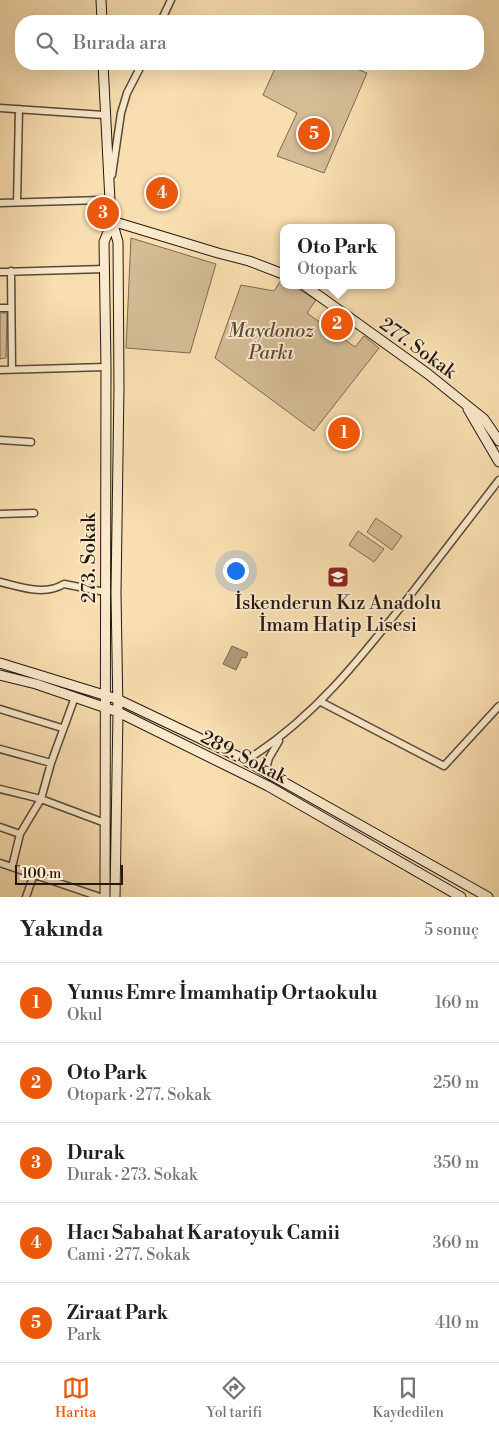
<!DOCTYPE html>
<html lang="tr">
<meta charset="utf-8">
<style>
body{margin:0;font-family:"Libre Bodoni",serif;background:#f6f6f6;color:#202124}
.scale{position:absolute;left:15px;bottom:12px;width:108px;box-sizing:border-box;padding-left:5px;border:2px solid #261711;border-top:0;font-size:14px;line-height:18px;white-space:nowrap;color:#261711;-webkit-text-stroke:4px #faeacc;paint-order:stroke}
.you{position:absolute;left:235px;top:570px;width:18px;height:18px;margin:-12px;border:4px solid #fff;border-radius:50%;background:#1a73e8;box-shadow:0 0 0 8px #1a73e833}
.badge{display:grid;place-items:center;width:32px;height:32px;border-radius:50%;background:#ea580c;color:#fff;font-size:16px;font-weight:700}
.pin{position:absolute;translate:-50% -50%;border:2px solid #fff;box-shadow:0 1px 5px #0006}
.popup{position:absolute;left:280px;top:224px;width:115px;height:65px;box-sizing:border-box;display:grid;place-content:center;border-radius:10px;background:#fff;filter:drop-shadow(0 1px 4px #0005);font-size:16px;white-space:nowrap;color:#757577}
.popup b{font-size:19px;color:#202124}
.popup::after{content:'';position:absolute;left:50%;top:100%;margin-left:-10px;border:10px solid transparent;border-top-color:#fff}
.list{margin:0;padding:0;list-style:none}
h2{display:flex;justify-content:space-between;align-items:center;height:65px;margin:0;padding:0 20px;font-size:21px}
h2 small{font-size:16px;font-weight:400;color:#757577}
.list li{display:grid;grid-template-columns:32px 1fr auto;gap:15px;align-items:center;box-sizing:border-box;height:80px;padding:0 20px;border-top:1px solid #e0e0e0}
.list b{display:block;font-size:19px;white-space:nowrap}
.list p{margin:0;font-size:16px;white-space:nowrap;color:#757577}
.list em{font-size:16px;font-style:normal;color:#757577}
.icon{flex:none;width:28px;height:28px;fill:none;stroke:currentColor;stroke-width:2;stroke-linecap:round;stroke-linejoin:round}
.map{position:relative;flex:none;width:499px;height:897px;overflow:hidden}
.search{position:absolute;background:#fff;box-shadow:0 5px 20px #0002;left:15px;right:15px;top:15px;height:55px;display:flex;align-items:center;gap:12px;box-sizing:border-box;padding:0 18px;border-radius:20px;color:#757577;font-size:19px}
.sheet{height:465px;background:#fff}
nav{display:flex;justify-content:space-around;align-items:center;box-sizing:border-box;height:70px;border-top:1px solid #e0e0e0;background:#fff;font-size:14px;color:#757577}
nav a{display:grid;justify-items:center;gap:2px}
nav .on{color:#ea580c}
.map>svg:first-child{display:block}
.green{fill:#d4bc95;stroke:#7d6a53}
.water{fill:#b19a7a;stroke:#796650}
.lines{fill:none;stroke-linecap:round;stroke-linejoin:round}
.street-casing{stroke:#5a4939;stroke-width:9}
.secondary-casing{stroke:#261711;stroke-width:11}
.street{stroke:#faeacc;stroke-width:6}
.secondary{stroke:#faeacc;stroke-width:9}
.labels{text-anchor:middle;dominant-baseline:central;stroke-width:4;stroke-linejoin:round;paint-order:stroke}
.park-label{font-size:19px;font-style:italic;fill:#5a4939;stroke:#faeacc}
.street-label{font-size:19px;fill:#261711;stroke:#faeacc}
.poi-label{font-size:19px;fill:#261711;stroke:#faeacc}
</style>
<div class="map">
<svg width="499" height="897" viewBox="0 0 499 897">
<rect width="100%" height="100%" fill="#f8deb0"/>
<filter id="stains"><feTurbulence type="fractalNoise" baseFrequency=".004" numOctaves="4"/><feColorMatrix values="0 0 0 0 .2 0 0 0 0 .09 0 0 0 0 .02 0 0 0 .5 -.17"/></filter>
<radialGradient id="worn" r=".72"><stop offset=".6" stop-color="#630" stop-opacity="0"/><stop offset="1" stop-color="#630" stop-opacity=".3"/></radialGradient>
<path class="green" d="M277,64h67l23,9 -43,100 -47,-17 20,-43 -34,-18z
M131,238l85,26 -26,89 -64,-5z
M282,279l1,6h9l24,15 -9,13 48,34 9,-11 15,12 -65,83 -99,-73 26,-73 33,6z
M0,313h7l-1,45 -6,1z
M376,518l26,18 -10,14 -25,-18z
M358,531l26,18 -10,13 -25,-17z"/>
<path class="water" d="M232,646l16,7 -2,5 -4,-1 -6,13 -13,-6z"/>
<g class="lines">
<g class="street-casing">
<path id="street" d="M161,21l10,-21
M0,108l104,7
M112,175l9,-62 6,-20 15,-29
M17,202l2,-93
M0,203l102,-3 8,1
M11,271l1,98
M0,272l105,-3
M0,308h11
M0,370l106,-3
M0,440l31,2
M0,514l34,-1
M0,582c21,5 44,14 64,2l41,8
M321,702l123,64 55,-60
M0,709l62,19
M0,749l51,14
M245,761c67,-41 115,-102 163,-163 30,-39 61,-79 91,-118
M265,772l4,-14 10,-17
M0,789l41,10 64,24
M0,827l20,7
M0,863l100,34
M12,867l8,-33 21,-35 10,-36 24,-66
M26,897l8,-23"/>
</g>
<g class="secondary-casing">
<path id="secondary" d="M101,0l1,21
M103,64l7,137 2,20 6,21 1,145 -3,206 2,119 -3,185
M112,221l106,32 31,8 34,13
M304,285l124,89 36,29 20,16 15,22
M468,409l31,53
M0,663l117,36 122,58 249,140
M0,675l36,9 82,28 150,74 193,111
M105,897l1,-530 -2,-125 8,-20"/>
</g>
<use href="#street" class="street"/>
<use href="#secondary" class="secondary"/>
</g>
<defs>
<g id="school-square" transform="scale(1.125)"><rect x="-9" y="-9" width="18" height="18" rx="4" fill="#8f2418" stroke="#faeacc"/><path d="M0-5L7-2L0 1L-7-2ZM-4 1L0 2.5L4 1V4Q0 6-4 4Z" fill="#fff"/></g>
</defs>
<g fill-rule="evenodd">
<use href="#school-square" x="338" y="577"/>
</g>
<g class="labels">
<g class="park-label">
<text x="271" y="331">Maydonoz<tspan x="271" dy="22">Parkı</tspan></text>
</g>
<g class="street-label">
<text transform="translate(418 348) rotate(36)">277. Sokak</text>
<text transform="translate(89 558) rotate(-90)">273. Sokak</text>
<text transform="translate(244 757) rotate(27)">289. Sokak</text>
</g>
<g class="poi-label">
<text x="338" y="603">İskenderun Kız Anadolu<tspan x="338" dy="22">İmam Hatip Lisesi</tspan></text>
</g>
</g>
<rect width="100%" height="100%" filter="url(#stains)"/>
<rect width="100%" height="100%" fill="url(#worn)"/>
</svg>
<div class="scale">100 m</div>
<div class="you"></div>
<div class="pin badge" style="left:344px;top:433px">1</div>
<div class="pin badge" style="left:337px;top:324px">2</div>
<div class="popup"><b>Oto Park</b>Otopark</div>
<div class="pin badge" style="left:103px;top:213px">3</div>
<div class="pin badge" style="left:162px;top:193px">4</div>
<div class="pin badge" style="left:314px;top:134px">5</div>
<div class="search"><svg class="icon" aria-label="search" viewBox="0 0 24 24"><circle cx="10" cy="10" r="6"/><path d="M15 15l6 6"/></svg>Burada ara</div>
</div>
<section class="sheet">
<h2>Yakında<small>5 sonuç</small></h2>
<ul class="list">
<li><span class="badge">1</span><div><b>Yunus Emre İmamhatip Ortaokulu</b><p>Okul</p></div><em>160 m</em></li>
<li><span class="badge">2</span><div><b>Oto Park</b><p>Otopark · 277. Sokak</p></div><em>250 m</em></li>
<li><span class="badge">3</span><div><b>Durak</b><p>Durak · 273. Sokak</p></div><em>350 m</em></li>
<li><span class="badge">4</span><div><b>Hacı Sabahat Karatoyuk Camii</b><p>Cami · 277. Sokak</p></div><em>360 m</em></li>
<li><span class="badge">5</span><div><b>Ziraat Park</b><p>Park</p></div><em>410 m</em></li>
</ul>
</section>
<nav>
<a class="on"><svg class="icon" aria-label="map" viewBox="0 0 24 24"><path d="M3 6l6-2 6 2 6-2v14l-6 2-6-2-6 2zM9 4v14M15 6v14"/></svg>Harita</a>
<a><svg class="icon" aria-label="directions" viewBox="0 0 24 24"><path d="M12 3l9 9-9 9-9-9zM9 14v-3h6M13 9l2 2-2 2"/></svg>Yol tarifi</a>
<a><svg class="icon" aria-label="saved" viewBox="0 0 24 24"><path d="M7 4h10v16l-5-4-5 4z"/></svg>Kaydedilen</a>
</nav>
